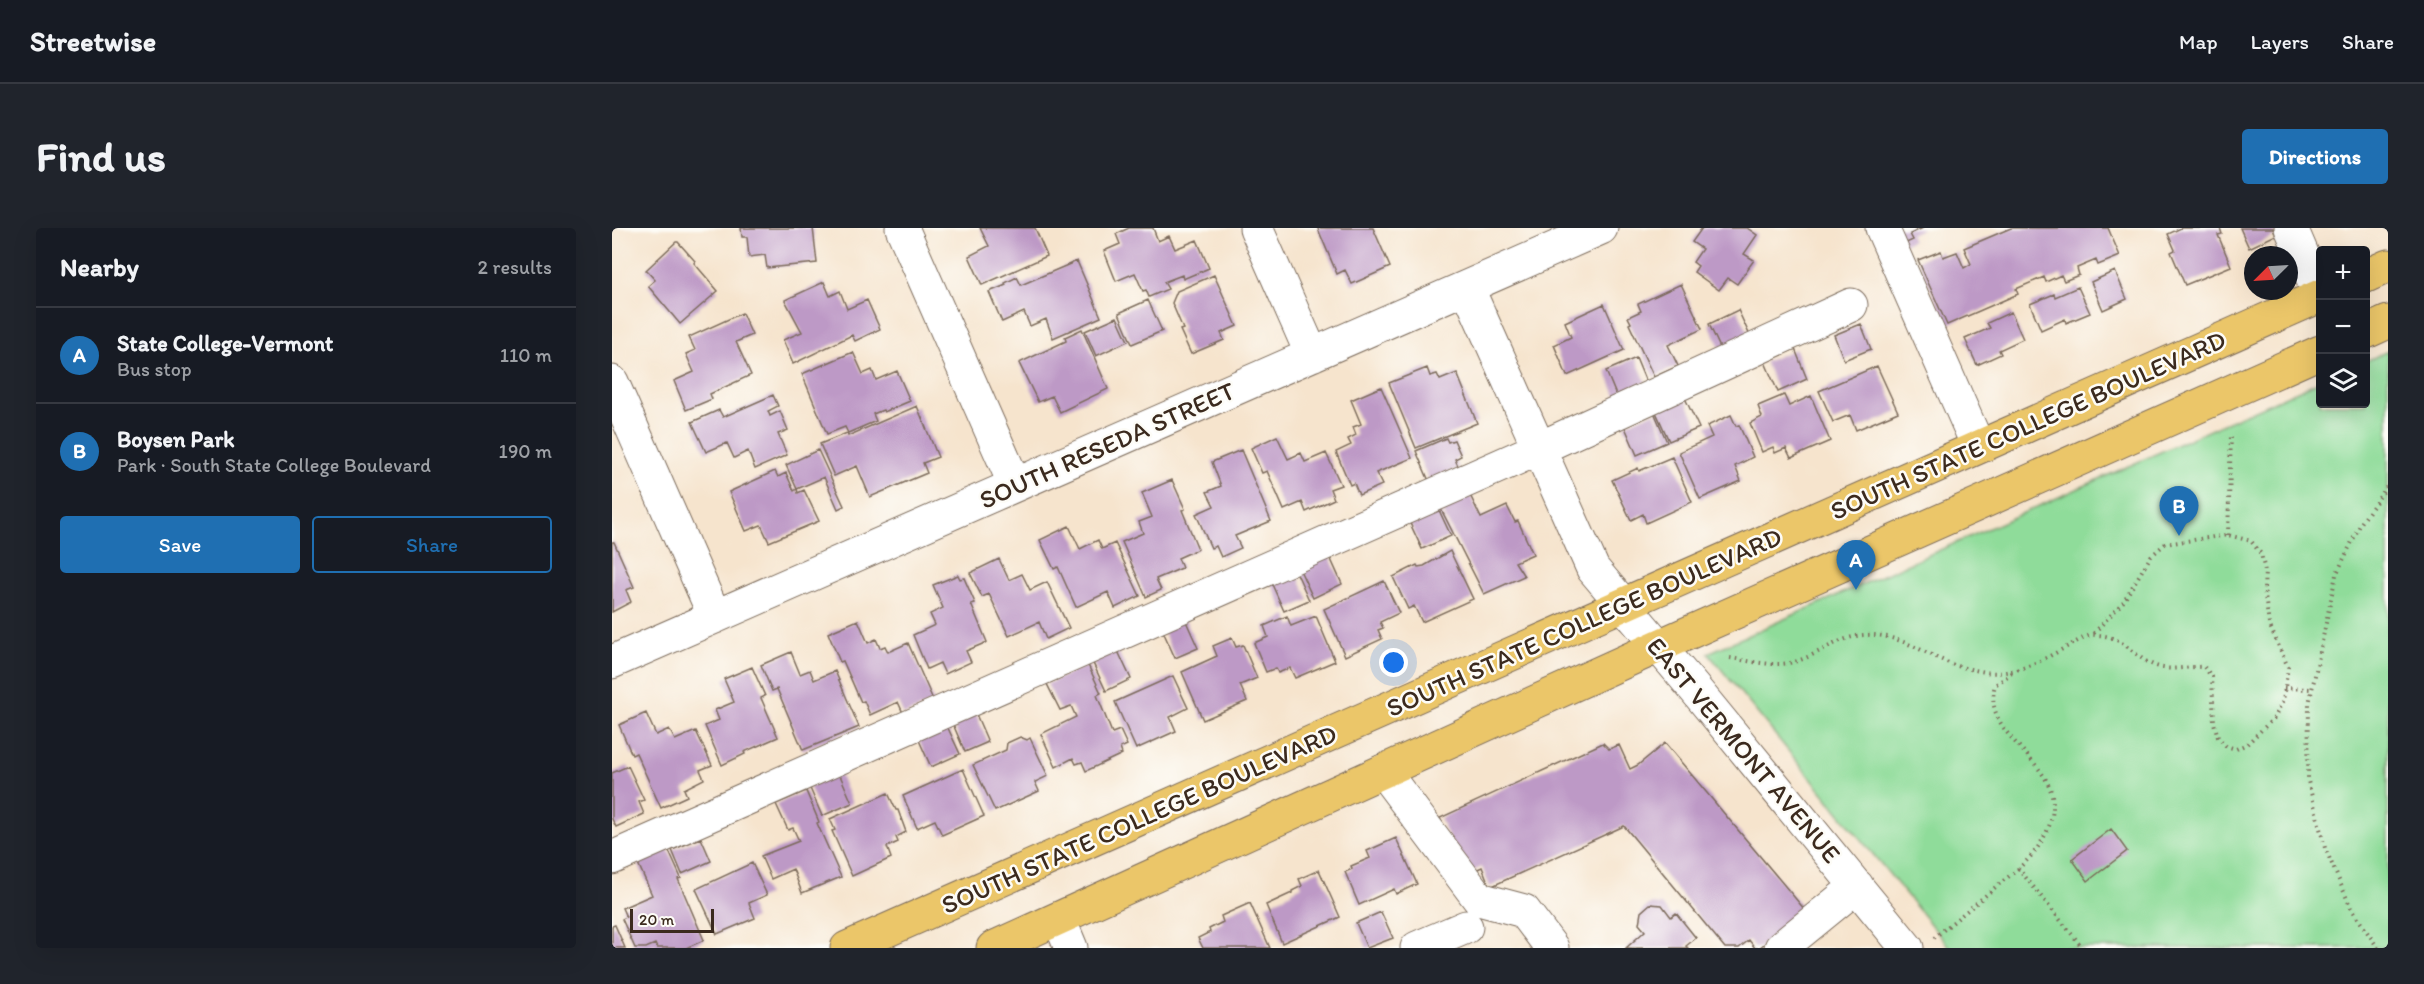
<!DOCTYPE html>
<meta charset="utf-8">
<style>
body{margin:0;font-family:Itim,sans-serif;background:#20242c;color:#f1f3f6}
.controls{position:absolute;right:18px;top:18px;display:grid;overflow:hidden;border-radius:6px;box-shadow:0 6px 24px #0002}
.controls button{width:54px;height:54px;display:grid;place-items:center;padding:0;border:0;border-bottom:2px solid #363941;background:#171b24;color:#f1f3f6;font:30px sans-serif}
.compass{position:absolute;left:1632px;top:18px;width:54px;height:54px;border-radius:50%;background:#171b24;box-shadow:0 6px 24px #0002;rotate:246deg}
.scale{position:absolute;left:18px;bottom:15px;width:84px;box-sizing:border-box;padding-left:6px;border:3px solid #3b2a1e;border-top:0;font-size:16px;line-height:21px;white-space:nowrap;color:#3b2a1e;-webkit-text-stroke:4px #fdfcf7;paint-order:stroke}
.you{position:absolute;left:782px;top:435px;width:21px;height:21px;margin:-15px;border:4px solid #fff;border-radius:50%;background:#1a73e8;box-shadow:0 0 0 9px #1a73e833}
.badge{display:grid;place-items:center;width:39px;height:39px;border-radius:50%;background:#1f6fb2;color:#fff;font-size:20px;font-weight:700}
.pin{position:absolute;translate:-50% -50px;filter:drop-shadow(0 2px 3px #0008)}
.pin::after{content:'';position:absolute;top:32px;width:21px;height:18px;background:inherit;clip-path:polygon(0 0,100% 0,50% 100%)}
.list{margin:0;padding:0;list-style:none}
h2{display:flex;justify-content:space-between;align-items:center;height:78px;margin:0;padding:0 24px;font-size:26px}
h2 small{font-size:20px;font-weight:400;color:#9ea1a6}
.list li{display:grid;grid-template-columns:39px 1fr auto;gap:18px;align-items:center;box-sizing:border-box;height:96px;padding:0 24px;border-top:2px solid #363941}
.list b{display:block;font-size:22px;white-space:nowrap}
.list p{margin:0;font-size:20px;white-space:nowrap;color:#9ea1a6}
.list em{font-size:20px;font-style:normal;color:#9ea1a6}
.actions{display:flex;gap:12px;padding:18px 24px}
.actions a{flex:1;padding:14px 0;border:2px solid #1f6fb2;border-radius:6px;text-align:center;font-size:21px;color:#1f6fb2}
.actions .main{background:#1f6fb2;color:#fff}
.icon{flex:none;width:33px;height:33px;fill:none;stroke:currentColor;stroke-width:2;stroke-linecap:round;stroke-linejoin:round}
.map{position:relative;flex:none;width:1776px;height:720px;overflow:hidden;border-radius:6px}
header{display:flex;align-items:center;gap:36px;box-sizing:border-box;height:84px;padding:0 30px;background:#171b24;border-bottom:2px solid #363941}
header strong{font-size:28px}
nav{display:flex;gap:33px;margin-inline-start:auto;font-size:21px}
.intro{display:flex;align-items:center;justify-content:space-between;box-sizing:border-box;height:144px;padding:0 36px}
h1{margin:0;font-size:42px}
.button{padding:15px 27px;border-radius:6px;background:#1f6fb2;color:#fff;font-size:21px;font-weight:700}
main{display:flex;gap:36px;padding:0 36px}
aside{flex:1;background:#171b24;border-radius:6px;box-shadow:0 6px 24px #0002}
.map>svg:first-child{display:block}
.green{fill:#8fdc9a;stroke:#65835c;stroke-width:1.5}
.building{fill:#bd99c6}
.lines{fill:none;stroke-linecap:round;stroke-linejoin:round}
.minor-casing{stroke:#7c6b5b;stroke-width:35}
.major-casing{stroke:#7c6b5b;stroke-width:35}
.path{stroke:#7c6b5b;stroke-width:4;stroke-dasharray:1.5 4.5;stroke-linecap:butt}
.minor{stroke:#fff;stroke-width:33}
.major{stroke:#ebc669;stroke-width:33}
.labels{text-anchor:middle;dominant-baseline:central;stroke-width:5;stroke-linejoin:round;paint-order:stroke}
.street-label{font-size:26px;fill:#3b2a1e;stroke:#fdfcf7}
</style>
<header>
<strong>Streetwise</strong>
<nav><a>Map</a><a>Layers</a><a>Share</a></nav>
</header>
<div class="intro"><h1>Find us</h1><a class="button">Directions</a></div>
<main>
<aside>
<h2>Nearby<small>2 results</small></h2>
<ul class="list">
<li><span class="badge">A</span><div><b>State College-Vermont</b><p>Bus stop</p></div><em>110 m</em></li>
<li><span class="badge">B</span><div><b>Boysen Park</b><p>Park · South State College Boulevard</p></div><em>190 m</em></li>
</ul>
<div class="actions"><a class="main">Save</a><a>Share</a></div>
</aside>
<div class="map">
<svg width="1776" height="720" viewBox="0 0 1776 720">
<rect width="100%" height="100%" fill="#fdfcf7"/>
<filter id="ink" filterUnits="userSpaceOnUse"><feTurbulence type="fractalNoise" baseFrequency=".0167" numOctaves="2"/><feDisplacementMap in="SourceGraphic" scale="12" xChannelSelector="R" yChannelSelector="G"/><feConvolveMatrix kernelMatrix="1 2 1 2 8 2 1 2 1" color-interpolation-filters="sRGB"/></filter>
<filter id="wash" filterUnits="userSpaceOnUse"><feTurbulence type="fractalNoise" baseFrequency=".008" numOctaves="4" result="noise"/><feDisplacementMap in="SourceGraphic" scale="24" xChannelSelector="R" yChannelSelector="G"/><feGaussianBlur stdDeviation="1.35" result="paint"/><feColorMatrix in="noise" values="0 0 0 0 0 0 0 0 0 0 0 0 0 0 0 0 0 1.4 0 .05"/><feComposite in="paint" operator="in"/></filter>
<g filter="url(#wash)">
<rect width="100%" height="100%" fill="#f6e4cd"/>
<path class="green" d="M1776,123v597h-438l-242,-295 612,-272v23h46v-43z"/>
<g id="blocks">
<path class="building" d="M129,0h72l4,35 -50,5 -2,-13 -16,2 -2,-20h-5z
M368,0h55l12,28 -65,29 -13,-29 20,-10z
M517,0h24l5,13 11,-5 6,13 22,-9 12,28 -26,11 -1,-4 -18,7 4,7 -19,8 -3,-7 -3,1 -8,-18 -19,8 -12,-30 16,-7 -4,-10z
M707,0h54l17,39 -38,17 -7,-14 -8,4 -19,-45z
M1090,0h45l10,7 -13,19 10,6 -17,24 -9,-6 -9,12 -25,-18 4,-6 -5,-4 9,-13 -10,-7z
M1280,0h31l-13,6 3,6 -13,6z
M1399,0h97l12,28 -22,9 -2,-5 -19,8 2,7 -15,6 -3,-6 -15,7 -2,-5 -28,12 2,5 -71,31 -29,-65 23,-9 2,6 14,-5 7,16 7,-4 -7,-16z
M1569,0h39l2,6 -4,1 13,31 -46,19 -14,-33 4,-2 -7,-16z
M1628,0h33l3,7 -27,13z
M64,14h2l17,19 -1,2 24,28 -38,33 -32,-38 7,-6 -9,-10z
M465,33l24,56 -48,21 -7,-19 -16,7 -6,-14 -22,10 -13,-30 17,-7 -1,-2 12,-6 4,8z
M1503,43l12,28 -24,11 -12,-28z
M602,47l23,51 -16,7 3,7 -33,14 -11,-24 3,-1 -11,-26 5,-12z
M212,54l6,14 10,-5 7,18 20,-9 13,29 -25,12 -3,-6 -59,29 -10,-24 19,-8 -17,-32z
M1069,56l21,45 -34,16 10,21 -24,11 -25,-53 2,-1 -3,-6 13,-6 -3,-7z
M1466,59l12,26 -24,10 -1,-4 -24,11 -11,-26 24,-10 1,3z
M536,72l14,31 -30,13 -13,-31z
M992,76l20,46 -57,26 -13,-31 17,-8 -6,-15z
M1126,82l13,28 -29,14 -13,-28z
M1399,84l12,27 -24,11 2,4 -24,11 -12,-26 25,-11 -3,-5z
M130,85l10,22 -16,7 15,33 -41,19 2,5 -26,11 -12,-29 20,-9 -8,-18 9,-4 -6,-13z
M505,89l11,24 -32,15 -11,-25z
M1249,96l10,25 -27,11 -10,-25z
M470,101l26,60 -48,23 -8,-16 -14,6 -19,-39 47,-22 -1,-4z
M1183,121l12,30 -29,13 -13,-30z
M241,124l10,22 9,-4 4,10 21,-9 13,30 -26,11 -1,-2 -10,4 3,7 -28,12 -3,-6 -18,7 -25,-60z
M1024,130l10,24 -30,13 -10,-24z
M1265,138l21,46 -42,18 -6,-15 -17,7 -14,-31z
M815,140l3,8 7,-2 3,6 17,-7 20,50 -61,25 -27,-65z
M769,159l31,71 -36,15 6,12 -23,10 -5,-12 -4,2 -14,-33 15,-7 -3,-6 8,-4 -3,-8 8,-3 -10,-24z
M161,167l5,11 -10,5 2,5 10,-5 8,19 -10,4 9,21 -32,14 -7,-18 -14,7 -7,-15 -21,9 -14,-30 27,-12 4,7z
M1172,167l5,11 22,-10 19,45 -39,17 -5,-10 -11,5 -2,-6 -11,5 -12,-29 12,-6 -4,-11z
M1073,170l14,30 -30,13 -13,-29z
M305,178l21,51 -15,6 4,10 -57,24 -13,-31 -23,10 -14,-32 27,-11 1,3z
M1042,184l13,30 -30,13 -13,-30z
M1119,187l5,11 3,-1 14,32 -18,9 6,15 -41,18 -21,-47 33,-15 -5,-11z
M665,208l11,23 13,-6 4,9 21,-9 15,32 -11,4 4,10 -28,13 -4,-10 -18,8 -17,-39 -5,2 -11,-25z
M834,210l2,4 6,-2 7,16 -6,3 4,9 -30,13 -13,-30z
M206,222l26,56 -6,3 -14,-32 -27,12 -11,-24z
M629,222l30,71 -36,15 6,12 -20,9 -5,-11 -5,2 -15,-34 18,-8 -7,-14 14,-6 -9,-24z
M1060,229l20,45 -46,21 -3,-9 -12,6 -19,-40 26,-12 1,3z
M163,243l3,6 8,-4 8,18 3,-2 1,4 6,-3 15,31 -50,21 -8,-17 -15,6 -17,-39z
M560,252l13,29 -3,1 16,39 -20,9 4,10 -26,11 5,11 -15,7 -24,-55 21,-9 -4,-11 13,-5 -10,-24z
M858,267l11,23 26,-12 8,16 3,-1 15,33 -18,8 9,14 -40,18 -43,-85z
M826,280l13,28 -29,13 -13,-28z
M457,298l11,23 18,-9 4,9 13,-6 25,53 -25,12 -7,-16 -32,15 -18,-40 -4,2 -14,-29z
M0,314h2l20,45 -8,3 5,12 -19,10z
M838,323l23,48 -51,23 -8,-16 -6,3 -15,-32 24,-12 1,2 6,-1z
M717,327l13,29 -29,14 -14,-30z
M387,331l10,21 13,-6 8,16 17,-8 22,46 -23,11 -7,-17 -30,14 -20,-42 -7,3 -12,-24z
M683,341l14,31 -25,11 -14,-31z
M346,347l2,4 4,-1 11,25 -4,1 16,38 -21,9 5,11 -26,12 -5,-11 -13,6 -14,-34 22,-10 -5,-11 13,-6 -10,-23z
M772,353l15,32 -19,9 3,6 -5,2 4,9 -37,17 -21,-47z
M675,388l4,10 25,-10 19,45 -40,17 -5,-10 -12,5 -2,-5 -10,4 -12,-29 14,-6 -4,-11z
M573,391l13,29 -23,10 -13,-29z
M246,392l10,23 8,-4 4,9 5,-2 3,6 20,-9 26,59 -30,13 -6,-13 -28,13 -6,-14 -3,1 -18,-41 -3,1 -12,-29z
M620,410l4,9 7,-2 14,33 -17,7 7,16 -44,19 -21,-48 35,-16 -4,-10z
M505,421l14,30 -25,12 -14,-30z
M179,424l9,22 10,-4 4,10 21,-9 24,56 -56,23 -26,-61 -5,2 -11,-26z
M476,437l13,28 -4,2 15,38 8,-3 7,15 -7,3 2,6 -36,17 -4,-9 -6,2 -3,-6 -17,9 -15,-33 35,-17 -5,-11 -11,4 -13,-26z
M140,439l13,29 -4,2 17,39 -34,15 1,2 -23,11 -17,-39 14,-6 -4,-10 19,-8 -10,-23z
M561,448l15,32 -18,9 6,14 -40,18 -21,-47z
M363,484l13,30 -23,10 -13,-30z
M34,485l10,22 13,-6 6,11 21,-9 16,34 -12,5 4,9 -20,10 3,7 -26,12 -25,-55 -4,2 -13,-30z
M335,498l13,28 -29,13 -13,-29z
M408,509l7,3 3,-2 18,38 -13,6 4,9 -44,20 -22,-46 33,-15 1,-7z
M991,515l6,6 10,-4 11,24 8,-4 27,-22 140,167 -46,38h-4l-6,-8 -10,8h-14l-101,-122 -134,61 -8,-20 -13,6 -13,-19 -16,-36z
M16,538l16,34 -5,2 5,12 -28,13 -4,-8v-46z
M351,541l21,47 -42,19 -7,-15 -18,8 -14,-32z
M227,545l13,30 -30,13 -13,-30z
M194,563l13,31 -2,1 24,54 -39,16 -9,-24 -22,10 -10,-23 38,-15 -6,-13 -5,2 -12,-26z
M276,565l8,17h2l8,22 -10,5 2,5 -11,5 4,11 -39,18 -20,-45 3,-1 -5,-11z
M1499,601l16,22 -39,30 -16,-22z
M89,610l10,23 -29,13 -10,-24z
M784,610l21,46 -21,10 -2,-5 -35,16 -14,-33 7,-3 -1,-3 19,-8 -3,-7z
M55,619l14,31 -3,1 26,61 -18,8h-29l-2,-4 -9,4h-11l-13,-29 4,-2 -4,-9 30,-13 -15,-34z
M140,635l15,32 -18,8 6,15 -38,16 -21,-45z
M707,642l21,47 -58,26 -16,-38 26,-12v-2l10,-5 -3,-7z
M638,675l20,45h-67l-5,-10 12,-6 -1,-3 14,-7 -2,-6z
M1038,676l12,1 9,12 5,-4 20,25 -10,8 2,2h-62l19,-17 -6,-7 2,-12z
M769,684l12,26 -26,10 -11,-25z
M3,697l10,23h-13v-22z"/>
</g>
</g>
<g filter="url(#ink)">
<use href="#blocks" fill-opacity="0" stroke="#7c6b5b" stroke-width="1.5"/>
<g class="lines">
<g class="minor-casing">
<path id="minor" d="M290,0l113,257
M644,0l56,127
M1270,0l96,218
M1679,0l29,68
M855,59l126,282 101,119 213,260
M0,154l103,235
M0,434l989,-434
M771,543l96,128 45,12 28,37
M0,630l928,-410 311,-143
M447,691l12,29
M805,720l49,-21
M1169,720l76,-62"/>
</g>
<g class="major-casing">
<path id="major" d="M1754,48l22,-10
M1754,104l22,-10
M235,720l1473,-652
M381,720l666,-302 661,-294"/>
</g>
<path class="path" d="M1616,307l3,-101
M1118,430c21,3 46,10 67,3 23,-7 43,-25 68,-26 33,-2 60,19 89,30 10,3 21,5 31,7 32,5 62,-15 89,-29 6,-3 15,-9 21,-8 31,0 39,25 64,32 14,4 30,-1 45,0l8,10 2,46 4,14 8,9 10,3 11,-5 27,-26 9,-17 5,-34 -19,-43 -5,-35 1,-18 -4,-17 -10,-13 -23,-6 -63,9 -14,12 -28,46 -30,32
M1672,460l28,1
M1406,640l65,80
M1322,710c21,-18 43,-35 64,-53 14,-11 30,-23 40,-38 55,-82 -60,-98 -43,-162l17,-12
M1766,720l-27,-40 -26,-60 -17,-67 1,-77 27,-129 25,-52 27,-38"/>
<use href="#minor" class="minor"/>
<use href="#major" class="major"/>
</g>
</g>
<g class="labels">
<g class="street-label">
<text transform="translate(1416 197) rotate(-24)">SOUTH STATE COLLEGE BOULEVARD</text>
<text transform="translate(495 217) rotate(-24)">SOUTH RESEDA STREET</text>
<text transform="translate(972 394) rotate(-24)">SOUTH STATE COLLEGE BOULEVARD</text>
<text transform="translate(1132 522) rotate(50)">EAST VERMONT AVENUE</text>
<text transform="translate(527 591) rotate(-24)">SOUTH STATE COLLEGE BOULEVARD</text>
</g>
</g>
</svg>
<div class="controls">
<button>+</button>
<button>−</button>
<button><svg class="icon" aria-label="layers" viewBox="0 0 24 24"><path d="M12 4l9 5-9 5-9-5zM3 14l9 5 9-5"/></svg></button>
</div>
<svg class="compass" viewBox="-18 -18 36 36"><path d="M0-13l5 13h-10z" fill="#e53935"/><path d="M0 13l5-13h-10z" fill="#9ea1a6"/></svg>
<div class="scale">20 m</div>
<div class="you"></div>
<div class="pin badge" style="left:1244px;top:362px">A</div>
<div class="pin badge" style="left:1567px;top:308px">B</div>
</div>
</main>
